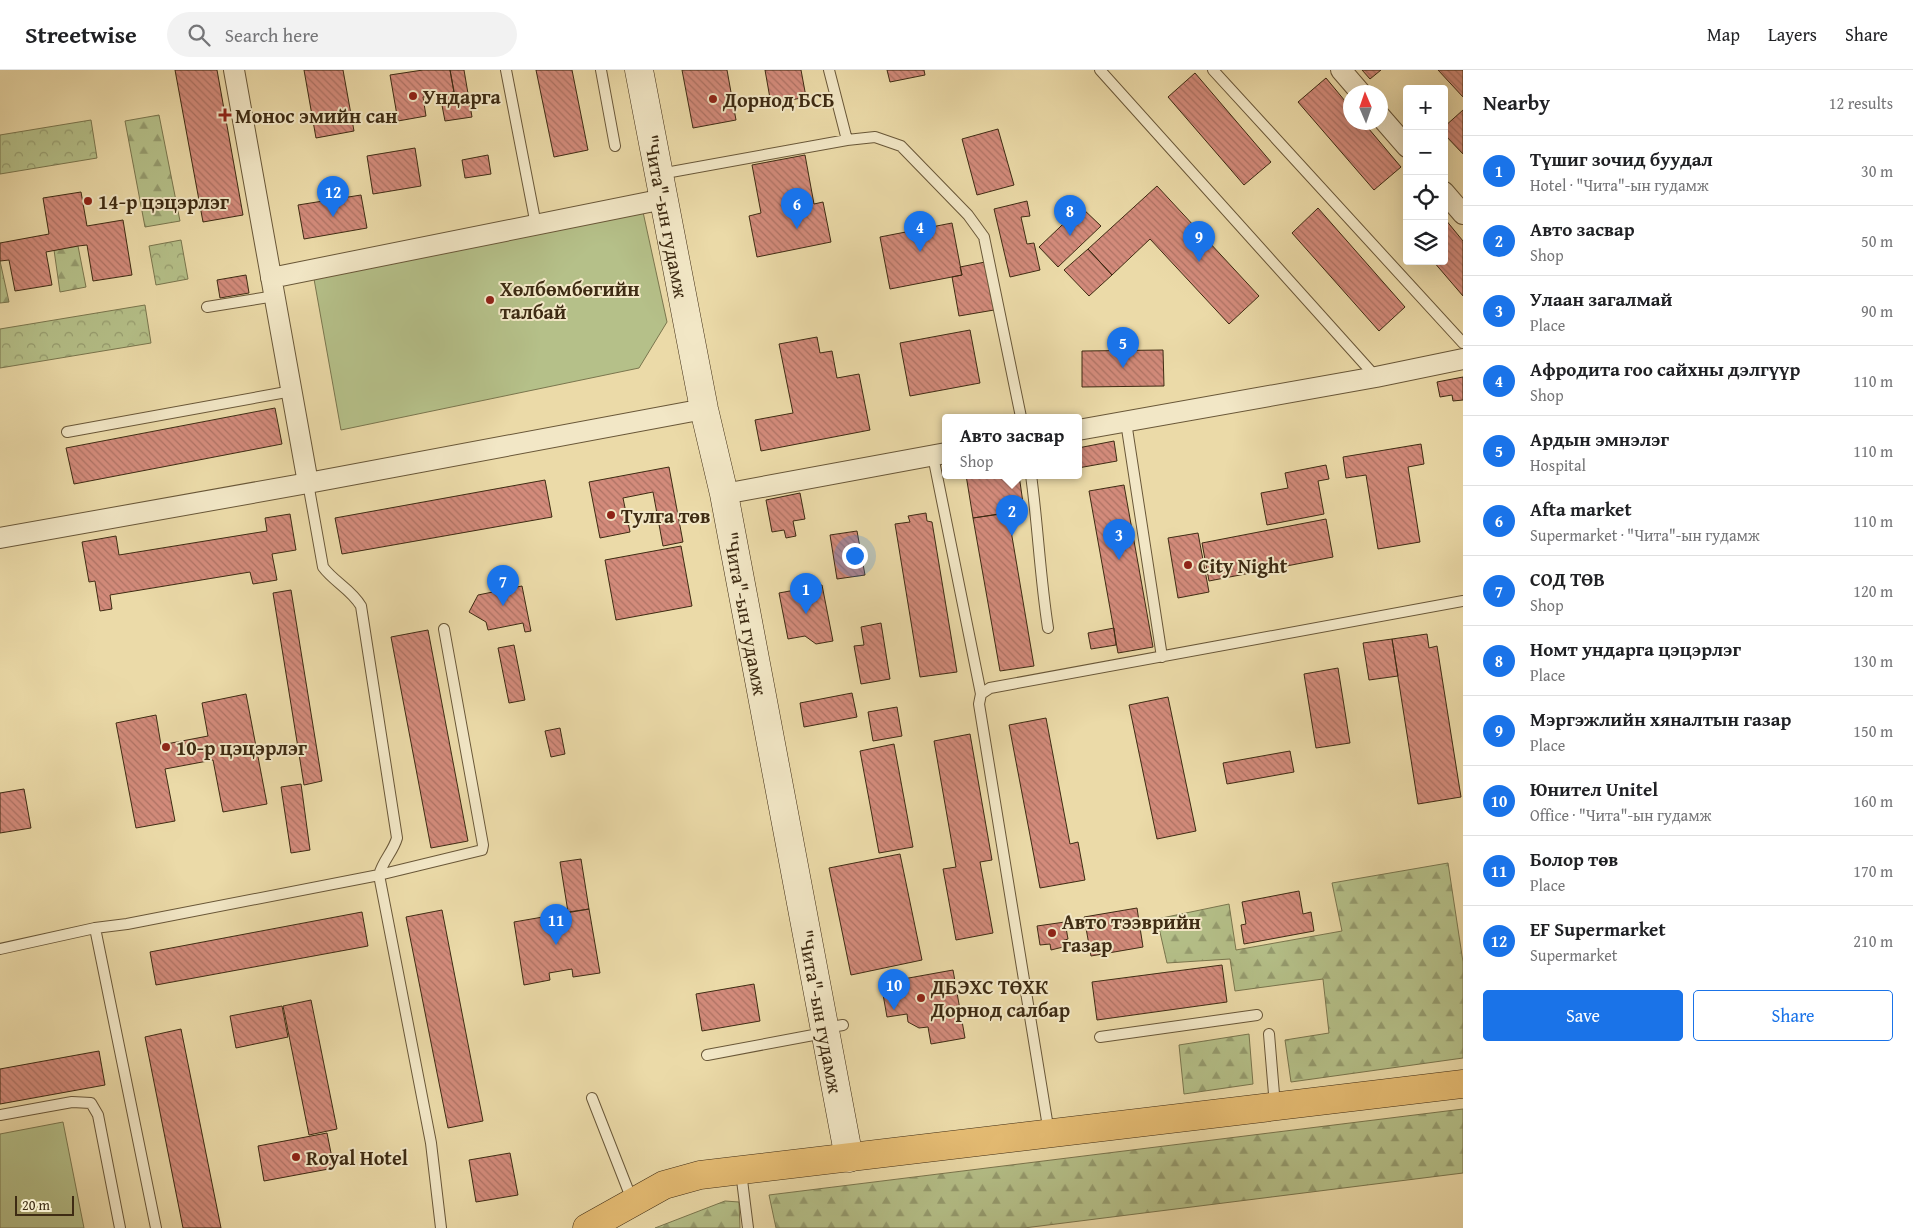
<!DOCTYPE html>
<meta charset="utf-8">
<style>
body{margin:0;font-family:"Gentium Book Plus",serif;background:#f2f2f2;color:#202124}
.controls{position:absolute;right:15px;top:15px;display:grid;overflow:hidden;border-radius:5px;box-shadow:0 5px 20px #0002}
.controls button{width:45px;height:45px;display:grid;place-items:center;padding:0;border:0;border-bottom:1px solid #e0e0e0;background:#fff;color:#202124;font:25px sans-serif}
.compass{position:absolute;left:1343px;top:15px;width:45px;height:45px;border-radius:50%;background:#fff;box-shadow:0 5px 20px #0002;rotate:358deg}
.scale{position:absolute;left:15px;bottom:12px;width:59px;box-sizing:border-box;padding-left:5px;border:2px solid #3e2b13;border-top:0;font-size:14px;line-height:18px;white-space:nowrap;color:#3e2b13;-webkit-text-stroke:4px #f2e7c6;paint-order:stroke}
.you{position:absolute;left:854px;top:485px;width:18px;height:18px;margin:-12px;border:4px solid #fff;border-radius:50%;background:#1a73e8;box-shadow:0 0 0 8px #1a73e833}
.badge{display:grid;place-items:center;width:32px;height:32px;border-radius:50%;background:#1a73e8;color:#fff;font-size:16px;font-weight:700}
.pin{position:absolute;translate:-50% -41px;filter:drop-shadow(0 1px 2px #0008)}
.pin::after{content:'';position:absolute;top:26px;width:18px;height:15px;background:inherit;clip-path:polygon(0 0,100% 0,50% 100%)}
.popup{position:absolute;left:942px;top:344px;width:140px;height:65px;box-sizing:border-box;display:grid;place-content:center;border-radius:5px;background:#fff;filter:drop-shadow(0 1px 4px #0005);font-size:16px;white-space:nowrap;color:#757577}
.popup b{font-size:19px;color:#202124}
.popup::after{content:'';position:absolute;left:50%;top:100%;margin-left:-10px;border:10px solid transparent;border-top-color:#fff}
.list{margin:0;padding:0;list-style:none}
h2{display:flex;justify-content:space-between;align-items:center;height:65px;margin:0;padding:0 20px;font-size:21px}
h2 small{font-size:16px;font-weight:400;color:#757577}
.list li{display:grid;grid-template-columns:32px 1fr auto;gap:15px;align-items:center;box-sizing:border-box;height:70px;padding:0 20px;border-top:1px solid #e0e0e0}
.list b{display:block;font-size:19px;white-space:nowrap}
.list p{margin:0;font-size:16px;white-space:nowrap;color:#757577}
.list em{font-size:16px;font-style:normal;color:#757577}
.actions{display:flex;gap:10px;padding:15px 20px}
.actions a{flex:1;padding:11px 0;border:1px solid #1a73e8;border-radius:5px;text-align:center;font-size:18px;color:#1a73e8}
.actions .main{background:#1a73e8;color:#fff}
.icon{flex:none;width:28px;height:28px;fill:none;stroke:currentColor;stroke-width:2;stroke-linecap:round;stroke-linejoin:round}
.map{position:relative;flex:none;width:1463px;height:1158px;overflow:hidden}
header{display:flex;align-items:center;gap:30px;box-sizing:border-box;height:70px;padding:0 25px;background:#fff;border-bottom:1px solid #e0e0e0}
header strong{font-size:24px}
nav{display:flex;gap:28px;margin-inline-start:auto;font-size:18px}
.search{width:350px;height:45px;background:#f2f2f2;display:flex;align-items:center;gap:12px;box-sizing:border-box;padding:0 18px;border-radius:28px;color:#757577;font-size:19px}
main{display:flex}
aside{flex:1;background:#fff}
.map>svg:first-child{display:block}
.forest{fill:url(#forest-firs);stroke:#7a764e}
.park{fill:url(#park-crowns);stroke:#7a764e}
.pitch{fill:#b5c089;stroke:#7a764e}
.building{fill:url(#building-back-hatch);stroke:#3e2b13}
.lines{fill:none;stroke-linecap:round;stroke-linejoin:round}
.lane-casing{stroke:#695738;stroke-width:12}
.street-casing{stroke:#695738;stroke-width:22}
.secondary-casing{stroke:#3e2b13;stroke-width:29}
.highway-casing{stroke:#3e2b13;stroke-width:29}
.lane{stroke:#f2e7c6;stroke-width:10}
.street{stroke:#f2e7c6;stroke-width:20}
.secondary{stroke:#f2e7c6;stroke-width:28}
.highway{stroke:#e6bd74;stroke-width:28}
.poi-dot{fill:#8f2418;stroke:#f2e7c6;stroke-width:2}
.labels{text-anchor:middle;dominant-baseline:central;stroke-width:4;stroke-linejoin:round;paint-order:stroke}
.poi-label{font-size:20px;font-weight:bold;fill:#3e2b13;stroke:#f2e7c6;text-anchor:start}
.street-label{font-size:20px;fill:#3e2b13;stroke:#f2e7c6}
</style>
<header>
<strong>Streetwise</strong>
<div class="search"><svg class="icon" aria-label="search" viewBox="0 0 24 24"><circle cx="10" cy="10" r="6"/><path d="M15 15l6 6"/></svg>Search here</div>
<nav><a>Map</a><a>Layers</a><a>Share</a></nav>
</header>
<main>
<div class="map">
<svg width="1463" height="1158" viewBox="0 0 1463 1158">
<defs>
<pattern id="forest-firs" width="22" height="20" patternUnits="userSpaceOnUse" patternTransform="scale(1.25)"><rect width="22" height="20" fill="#b5c089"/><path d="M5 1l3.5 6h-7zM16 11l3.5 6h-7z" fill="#959c6f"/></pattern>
<pattern id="park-crowns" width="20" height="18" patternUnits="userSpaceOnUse" patternTransform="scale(1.25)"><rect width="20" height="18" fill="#b5c089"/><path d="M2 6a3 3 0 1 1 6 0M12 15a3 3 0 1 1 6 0" fill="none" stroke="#959c6f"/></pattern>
<pattern id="building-back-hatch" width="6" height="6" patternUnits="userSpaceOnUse" patternTransform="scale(1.25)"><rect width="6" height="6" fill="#d38b7b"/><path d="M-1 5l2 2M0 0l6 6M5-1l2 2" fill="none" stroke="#ad7264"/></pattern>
</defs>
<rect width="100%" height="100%" fill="#ebdaa8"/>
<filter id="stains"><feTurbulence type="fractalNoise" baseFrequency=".004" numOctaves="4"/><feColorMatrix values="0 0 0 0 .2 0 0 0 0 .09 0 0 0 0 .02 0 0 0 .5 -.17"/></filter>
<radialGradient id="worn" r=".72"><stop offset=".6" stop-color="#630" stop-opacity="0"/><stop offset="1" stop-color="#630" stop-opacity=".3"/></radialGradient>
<path class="forest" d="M159,45l21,106 -35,6 -20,-106z
M78,176l8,41 -26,5 -6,-42z
M0,191l9,41 -9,1z
M1448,793l15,99v96l-172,24 -6,-42 44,-7 -6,-54 -88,12 -5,-32 -63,4 -10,-44 72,-15 7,46 106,-19 -10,-48z
M1249,964l4,50 -69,10 -5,-49z
M1463,1039v64l-439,55h-248l-7,-33z
M725,1131l14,1 1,26h-85z"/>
<path class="park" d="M91,50l6,38 -97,16v-39z
M181,170l7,39 -32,6 -7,-39z
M145,235l6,38 -151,25v-39z"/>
<path class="pitch" d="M643,142l24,110 -28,46 -298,62 -27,-151z
M63,1052l21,106h-84v-94z"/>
<path class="building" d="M175,0h42l26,145 -40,7z
M304,0h39l11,61 -38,7z
M423,0h27l4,22 -31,5 3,19 -28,5 -8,-46z
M450,0h14l8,47 -27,4 -5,-26 14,-3z
M536,0h36l16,80 -34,7z
M682,0h45l9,50 -43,8z
M765,0h36l5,27 -35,7z
M887,0h37l1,5 -35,7z
M1362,0h19l-11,9z
M1438,0h25v27z
M1195,3l76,89 -27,23 -76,-88z
M1326,8l24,29v15h13l38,45 -27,23 -76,-88z
M1463,40v44l-19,-20v-7z
M998,59l16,56 -37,10 -15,-56z
M415,78l6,38 -48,8 -6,-38z
M488,85l3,19 -26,4 -3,-18z
M805,85l9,49 9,-2 8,40 -74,15 -8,-41 12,-3 -9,-48z
M1157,116l102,110 -30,28 -79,-85 -38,36 -24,-26z
M81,122l6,34 36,-6 9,55 -39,6 -6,-36 -9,1 -32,6 6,33 -37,6 -6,-31 -9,1v-18l49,-9 -6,-36z
M361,125l6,33 -63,11 -6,-34z
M1027,131l3,15 -9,1 6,27 7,-1 6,27 -30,7 -16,-68z
M1081,137l20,19 -43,41 -19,-20z
M1318,138l87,99 -26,24 -87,-98z
M1445,149l18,22v55l-30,-35h11z
M952,153l10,52 -72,14 -10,-52z
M1088,179l24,26 -23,21 -25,-26z
M985,192l9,48 -35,6 -7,-39 10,-2 -2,-8z
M246,205l3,18 -29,5 -3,-18z
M970,260l10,53 -70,13 -10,-53z
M817,267l3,16 12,-2 5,27 22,-4 11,56 -109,21 -6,-31 38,-7 -14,-69z
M1163,280l1,36 -82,1v-36z
M1463,307v23l-10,1 -1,-6 -12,2 -3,-15z
M275,338l7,36 -208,40 -8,-36z
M1114,371l3,20 -39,7v-20z
M1421,374l3,20 -16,3 12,75 -42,7 -12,-74 -20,3 -3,-21z
M1326,395l3,14 -11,2 6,33 -57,11 -6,-32 27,-5 -3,-15z
M669,397l14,75 -20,4 -10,-54 -30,6 7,34 -30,6 -11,-56z
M966,405h53l5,35 -51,8z
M545,410l7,37 -210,37 -7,-36z
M1124,415l29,162 -35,6 -29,-162z
M800,423l5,26 -12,2 3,15 -10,2 -2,-8 -12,2 -6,-32z
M926,443l1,8 5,1 25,150 -37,5 -25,-153 15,-2 -2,-6z
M1008,443l26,153 -34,5 -27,-153z
M290,444l6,36 -24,4 5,26 -24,4 -3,-12 -140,23 2,14 -12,2 -5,-30 -6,1 -7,-40 34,-6 3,19 148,-24 -2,-13z
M1326,449l7,38 -124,24 -7,-38z
M857,461l8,44 -28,4 -7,-44z
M1198,463l11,59 -31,6 -10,-60z
M681,476l11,60 -76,14 -11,-60z
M822,515l11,56 -17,3 -11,-8 -17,3 -9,-46z
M522,516l9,45 -6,1 -2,-9 -35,7 -2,-8 -17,-10 9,-17z
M291,520l31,191 -18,4 -31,-192z
M881,553l9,56 -29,5 -7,-38 10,-1 -3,-18z
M1114,558l2,17 -25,4 -3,-16z
M428,560l40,211 -37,7 -40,-211z
M1427,564l2,14 8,-2 24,151 -43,7 -26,-165z
M1392,569l6,37 -29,4 -6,-37z
M514,575l11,55 -16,3 -11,-55z
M1338,598l12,75 -34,5 -12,-74z
M852,623l5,24 -53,10 -4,-24z
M246,624l21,110 -44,8 -10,-52 -48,9 10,52 -39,7 -20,-105 40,-8 5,30 47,-9 -6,-33z
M1168,627l28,134 -39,8 -28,-134z
M897,637l5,29 -29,5 -5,-29z
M1046,648l24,126 8,-2 7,38 -45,8 -31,-163z
M560,658l5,26 -14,3 -6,-26z
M970,664l22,126 -12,2 13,71 -37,7 -13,-71 13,-2 -22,-126z
M894,674l19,103 -34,6 -19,-102z
M1290,681l4,21 -67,12 -4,-21z
M301,714l9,66 -19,3 -10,-66z
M24,719l7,39 -31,5v-40z
M900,784l22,106 -71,15 -22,-107z
M581,789l8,50 -21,3 -8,-50z
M1299,821l4,23 8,-2 3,19 -70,13 -3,-19 5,-1 -4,-22z
M1137,838l6,39 -52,9 -7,-39z
M589,839l11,64 -27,4 -1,-8 -23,4 1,7 -26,5 -10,-63z
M442,840l41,211 -35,7 -42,-211z
M362,842l6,34 -212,39 -6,-33z
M1065,852l3,17 -6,2 1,6 -12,3 -1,-6 -10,1 -3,-19z
M1222,895l5,37 -130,18 -5,-38z
M953,900l12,68 -34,6 -3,-17 -9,1 -11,-6 -1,-8 -20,3 -6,-34z
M754,914l6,37 -58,10 -6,-37z
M311,930l26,129 -28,6 -26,-129z
M282,936l6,31 -52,11 -6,-32z
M181,959l40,199h-38l-38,-191z
M99,981l6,34 -105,19v-35z
M327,1063l7,35 -70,13 -6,-35z
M510,1083l8,42 -42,7 -7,-42z"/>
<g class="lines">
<g class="lane-casing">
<path id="lane" d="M506,0l30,155
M601,0l14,76
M829,0l18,70
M1100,0l276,307
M1213,0l250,273
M660,104l187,-34 28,-3 26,9 67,69 16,22 37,180
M207,237l68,-11
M1126,352l36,235
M67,362l225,-41
M933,386l48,238
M1031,405c7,51 9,102 17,153
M308,413l15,84c11,15 28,22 38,39l36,232c-4,14 -14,22 -18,37
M379,805l103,-25 1,-5 -39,-216
M95,858l61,300
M0,879l95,-21 32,-4 252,-49 52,268 10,85
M825,958l18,-3
M1269,964l6,72
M1100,967l157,-22
M707,985l117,-22
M592,1028l40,102
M0,1045l72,-13 19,1 7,12 22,113
M1049,1063l-70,-429 2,-10 9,-6 473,-87
M741,1102l7,56"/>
</g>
<g class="street-casing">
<path id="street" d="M1341,0l19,22
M1380,46l27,31
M1444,122l19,22
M271,208l393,-79
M1078,360l298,-53 87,-18
M308,413l396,-74
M724,424l222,-41
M0,468l308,-55 -74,-413"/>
</g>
<g class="secondary-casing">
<g id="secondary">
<path id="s1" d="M639,0l65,339 20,85 125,664"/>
</g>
</g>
<g class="highway-casing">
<path id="highway" d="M587,1158l77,-43 36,-10 763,-91"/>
</g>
<use href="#lane" class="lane"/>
<use href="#street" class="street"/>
<use href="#secondary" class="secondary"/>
<use href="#highway" class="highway"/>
</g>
<g class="poi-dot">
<circle cx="413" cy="26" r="5"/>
<circle cx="713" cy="29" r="5"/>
<path d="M222.5 37.5h5v5h5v5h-5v5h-5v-5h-5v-5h5z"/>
<circle cx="88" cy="131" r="5"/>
<circle cx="490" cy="230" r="5"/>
<circle cx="611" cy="445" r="5"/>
<circle cx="1188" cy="495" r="5"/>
<circle cx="166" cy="677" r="5"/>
<circle cx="1052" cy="863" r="5"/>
<circle cx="921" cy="928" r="5"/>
<circle cx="296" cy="1087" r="5"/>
</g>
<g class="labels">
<g class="poi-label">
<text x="423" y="26">Ундарга</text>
<text x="723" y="29">Дорнод БСБ</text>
<text x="235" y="45">Монос эмийн сан</text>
<text x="98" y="131">14-р цэцэрлэг</text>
<text x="500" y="218">Хөлбөмбөгийн<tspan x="500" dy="23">талбай</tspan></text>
<text x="621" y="445">Тулга төв</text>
<text x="1198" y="495">City Night</text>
<text x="176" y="677">10-р цэцэрлэг</text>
<text x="1062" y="851">Авто тээврийн<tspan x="1062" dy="23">газар</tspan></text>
<text x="931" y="916">ДБЭХС ТӨХК<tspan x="931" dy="23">Дорнод салбар</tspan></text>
<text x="306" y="1087">Royal Hotel</text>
</g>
<g class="street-label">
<text stroke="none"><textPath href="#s1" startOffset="149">"Чита"-ын гудамж</textPath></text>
<text stroke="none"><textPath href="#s1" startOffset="554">"Чита"-ын гудамж</textPath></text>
<text stroke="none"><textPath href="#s1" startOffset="959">"Чита"-ын гудамж</textPath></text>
</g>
</g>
<rect width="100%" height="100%" filter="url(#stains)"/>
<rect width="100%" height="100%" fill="url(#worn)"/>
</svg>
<div class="controls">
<button>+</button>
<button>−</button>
<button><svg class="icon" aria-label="locate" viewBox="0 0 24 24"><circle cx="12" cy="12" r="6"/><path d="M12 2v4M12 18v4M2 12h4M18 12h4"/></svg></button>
<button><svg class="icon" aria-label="layers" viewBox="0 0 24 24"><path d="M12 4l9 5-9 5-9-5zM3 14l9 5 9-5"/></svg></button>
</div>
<svg class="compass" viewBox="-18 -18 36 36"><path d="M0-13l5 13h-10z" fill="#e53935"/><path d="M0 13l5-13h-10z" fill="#757577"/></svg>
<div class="scale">20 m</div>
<div class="you"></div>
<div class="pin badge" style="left:806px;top:544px">1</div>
<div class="pin badge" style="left:1012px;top:466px">2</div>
<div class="popup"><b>Авто засвар</b>Shop</div>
<div class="pin badge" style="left:1119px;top:490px">3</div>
<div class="pin badge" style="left:920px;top:182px">4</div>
<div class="pin badge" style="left:1123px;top:298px">5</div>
<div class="pin badge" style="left:797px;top:159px">6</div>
<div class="pin badge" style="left:503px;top:536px">7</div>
<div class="pin badge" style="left:1070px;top:166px">8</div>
<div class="pin badge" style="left:1199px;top:192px">9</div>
<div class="pin badge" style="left:894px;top:940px">10</div>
<div class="pin badge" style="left:556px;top:875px">11</div>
<div class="pin badge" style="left:333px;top:147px">12</div>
</div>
<aside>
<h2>Nearby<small>12 results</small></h2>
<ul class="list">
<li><span class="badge">1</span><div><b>Түшиг зочид буудал</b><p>Hotel · &quot;Чита&quot;-ын гудамж</p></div><em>30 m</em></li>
<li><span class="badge">2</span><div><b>Авто засвар</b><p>Shop</p></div><em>50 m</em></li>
<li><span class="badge">3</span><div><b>Улаан загалмай</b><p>Place</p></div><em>90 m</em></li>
<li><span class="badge">4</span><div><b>Афродита гоо сайхны дэлгүүр</b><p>Shop</p></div><em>110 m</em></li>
<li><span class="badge">5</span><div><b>Ардын эмнэлэг</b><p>Hospital</p></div><em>110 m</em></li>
<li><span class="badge">6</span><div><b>Afta market</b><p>Supermarket · &quot;Чита&quot;-ын гудамж</p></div><em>110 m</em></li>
<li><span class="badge">7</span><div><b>СОД ТӨВ</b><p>Shop</p></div><em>120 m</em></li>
<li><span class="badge">8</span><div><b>Номт ундарга цэцэрлэг</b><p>Place</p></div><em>130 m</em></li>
<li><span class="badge">9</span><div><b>Мэргэжлийн хяналтын газар</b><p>Place</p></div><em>150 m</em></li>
<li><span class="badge">10</span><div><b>Юнител Unitel</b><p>Office · &quot;Чита&quot;-ын гудамж</p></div><em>160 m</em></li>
<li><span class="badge">11</span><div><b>Болор төв</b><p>Place</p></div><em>170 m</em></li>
<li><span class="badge">12</span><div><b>EF Supermarket</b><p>Supermarket</p></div><em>210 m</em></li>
</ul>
<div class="actions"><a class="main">Save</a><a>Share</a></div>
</aside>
</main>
